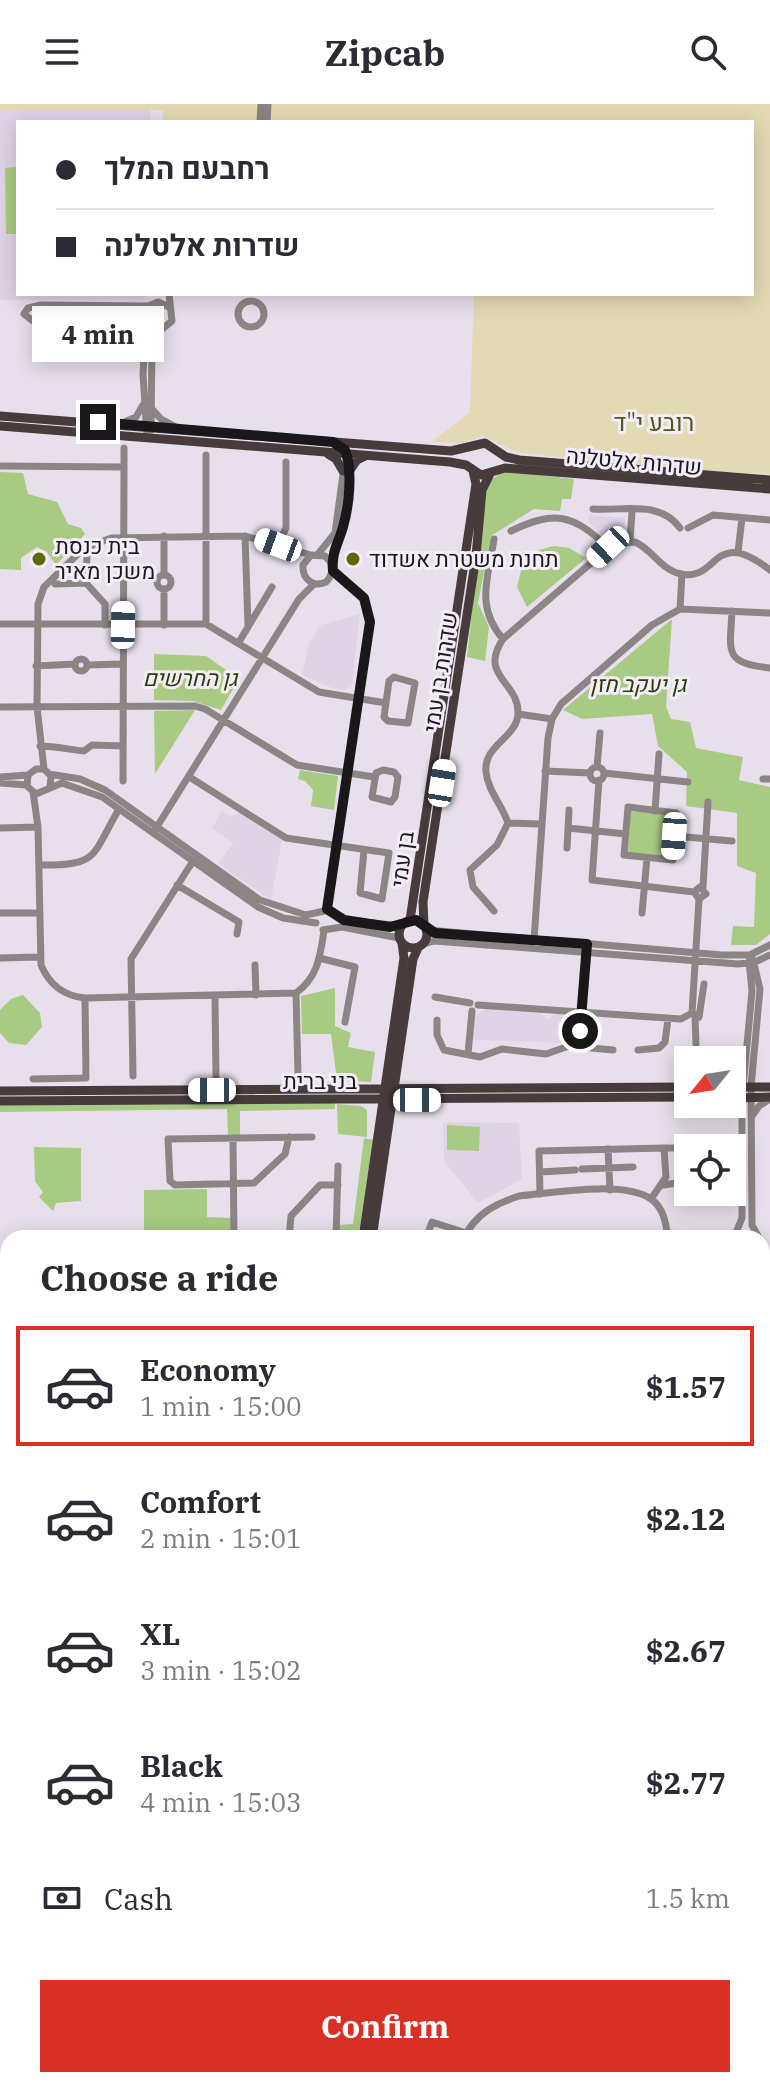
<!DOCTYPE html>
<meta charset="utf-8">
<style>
:root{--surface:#fff;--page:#f7f7f7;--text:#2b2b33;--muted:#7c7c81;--line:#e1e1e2;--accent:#d93025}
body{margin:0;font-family:"IBM Plex Serif",Heebo,serif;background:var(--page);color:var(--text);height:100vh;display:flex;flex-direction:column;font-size:30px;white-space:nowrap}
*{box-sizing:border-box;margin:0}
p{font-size:26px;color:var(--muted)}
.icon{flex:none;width:44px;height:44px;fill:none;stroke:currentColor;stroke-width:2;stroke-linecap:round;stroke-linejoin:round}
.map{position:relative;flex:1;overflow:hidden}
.details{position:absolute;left:0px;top:1126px;width:770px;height:858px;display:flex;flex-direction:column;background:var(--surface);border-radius:24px 24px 0 0;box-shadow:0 4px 20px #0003}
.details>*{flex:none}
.top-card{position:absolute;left:16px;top:16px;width:738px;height:176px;border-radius:0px;box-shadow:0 4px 20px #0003;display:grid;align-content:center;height:176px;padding:0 40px;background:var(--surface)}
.needle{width:52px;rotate:240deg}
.buttons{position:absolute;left:674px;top:942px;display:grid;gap:16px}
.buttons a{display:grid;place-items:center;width:72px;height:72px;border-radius:0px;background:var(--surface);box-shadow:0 4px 20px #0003;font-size:40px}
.end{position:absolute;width:36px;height:36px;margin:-18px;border:10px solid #1a171b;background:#fff;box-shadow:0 0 0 4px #fff}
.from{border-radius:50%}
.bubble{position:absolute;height:56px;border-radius:0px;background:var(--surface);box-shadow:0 4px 20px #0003;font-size:26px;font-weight:800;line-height:56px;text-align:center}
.car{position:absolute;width:24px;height:48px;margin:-24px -12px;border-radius:10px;box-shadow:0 0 6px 2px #0007;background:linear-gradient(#fff 24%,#345 0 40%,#fff 0 76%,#345 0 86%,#fff 0)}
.top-card b{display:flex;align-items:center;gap:28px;height:76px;font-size:30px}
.top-card b+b{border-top:2px solid var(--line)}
.top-card i{width:20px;height:20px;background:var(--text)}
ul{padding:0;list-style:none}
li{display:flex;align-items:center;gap:24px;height:120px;margin:0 16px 12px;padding:0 24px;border:4px solid transparent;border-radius:0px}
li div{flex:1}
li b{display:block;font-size:30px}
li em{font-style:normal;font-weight:800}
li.active{border-color:var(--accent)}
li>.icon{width:72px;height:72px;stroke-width:1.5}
h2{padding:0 40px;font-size:36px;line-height:96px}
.pay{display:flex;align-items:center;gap:20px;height:88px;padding:0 40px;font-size:30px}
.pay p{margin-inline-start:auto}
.action{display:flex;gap:16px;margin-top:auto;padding:16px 40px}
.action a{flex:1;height:92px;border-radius:0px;background:var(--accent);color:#fff;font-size:32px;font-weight:800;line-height:92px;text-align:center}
header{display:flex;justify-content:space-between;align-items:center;height:104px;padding:0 40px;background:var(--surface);font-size:36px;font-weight:800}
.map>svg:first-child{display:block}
.built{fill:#e0d3e6}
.green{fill:#a8ca83}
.sand{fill:#e3d9b4}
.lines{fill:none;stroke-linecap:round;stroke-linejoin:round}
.minor{stroke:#8c8585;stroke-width:7}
.major{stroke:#473b3b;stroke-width:9}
.route{stroke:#1a171b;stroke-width:10}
.poi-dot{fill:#636704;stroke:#f5ecf9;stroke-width:3}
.labels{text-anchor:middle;stroke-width:6;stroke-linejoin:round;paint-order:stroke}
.street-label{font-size:22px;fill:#1a171b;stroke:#f5ecf9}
.poi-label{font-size:22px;fill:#1a171b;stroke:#f5ecf9;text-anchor:start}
.park-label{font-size:22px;font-style:italic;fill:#293f07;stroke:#f5ecf9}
.neighbourhood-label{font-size:24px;fill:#53571d;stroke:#f5ecf9}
</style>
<header><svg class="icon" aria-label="menu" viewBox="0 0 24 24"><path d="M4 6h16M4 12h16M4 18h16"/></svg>Zipcab<svg class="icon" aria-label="search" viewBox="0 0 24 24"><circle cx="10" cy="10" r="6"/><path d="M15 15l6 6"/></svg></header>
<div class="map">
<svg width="770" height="1983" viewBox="0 0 770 1983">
<rect width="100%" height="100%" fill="#e8dfec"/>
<!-- built -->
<path class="built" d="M0,6H150L151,18H18V190H149L144,195L0,196Z
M589,411L625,414L624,433L608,439L588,417Z
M360,510L352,582L345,586L329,583L302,571L309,539L321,521Z
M222,707L231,713L240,708L282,736L271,796L218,760L233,739L212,724Z
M489,903L540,908L547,916L557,908L575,911L574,939L473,936L472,914Z
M443,1018L519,1019L522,1075L478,1099L444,1057Z
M762,1336H770V1462H762Z"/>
<!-- green -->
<path class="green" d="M18,63V130H6L5,64Z
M503,367L574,375L571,395H562L560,407L534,405L491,432L478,499L489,523L485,557L467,553L485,389L487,379Z
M0,368L23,369L28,390L57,398L68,420L81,424L85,430L56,461L47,448L37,443L21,454V466L0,465Z
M554,442L569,444L586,454L527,503L517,483L523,458L539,446Z
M672,515L666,603L671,615L690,618L696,644L743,653L739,676L770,683V830L756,841H731L733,822L754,823L756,769L737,762V709L686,702L687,668L658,642L652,610L582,615L563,606Z
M154,550L206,552L239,575L221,606L193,597L154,596Z
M195,606L155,670L154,607Z
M300,666L338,672L334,706L311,702L313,686L305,677L298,675Z
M631,707L673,711L669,753L628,749Z
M335,884V922L351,929L348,943L375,948L371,978L337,976L331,930H302L301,892Z
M23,891L40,909L42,923L26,941L9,939L0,929V906L11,895Z
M335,998V1005L240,1007V1031L228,1032L227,1005L0,1008V999Z
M337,1000L361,1002L367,1006V1033L338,1030Z
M447,1021L480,1023L479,1047L447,1046Z
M364,1034L373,1036L358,1134H338V1121L353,1120Z
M34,1043L81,1044V1097L56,1099L53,1107L39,1093L43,1088L35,1077Z
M207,1085V1113L231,1114V1134H144V1086Z
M0,1486H8V1691H0Z"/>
<!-- sand -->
<path class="sand" d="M0,0H770V370L651,364L516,348L483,332L463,339L432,338L470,308L474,190H752V18H163V6H0Z
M122,1976H227L226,1983H124Z"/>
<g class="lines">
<!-- minor -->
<path class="minor" d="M260,18L261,0
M267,18L268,0
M238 210a13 13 0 1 1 26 0a13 13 0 1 1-26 0Z
M146,203L158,198L169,203
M143,213C117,199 56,201 33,217L24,210L28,204L41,201L147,202
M146,220L143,270L147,333
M153,306L161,315L178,324
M120,320L136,313L143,301
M151,326L152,240L156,230L172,217L169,190
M0,362L124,363L123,677
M124,363V344
M593,405C624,407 660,396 680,424
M688,424L713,411L770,416
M511,427C555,406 572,410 608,443
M164,432V471
M245,432L248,522
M494,435C488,474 475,503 503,535
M630,437L632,408
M278,441L286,424V358
M738,448L742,414
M318,450L335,429L344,363
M332,460L325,452L311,451L303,461C302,475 313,484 326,478C336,468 330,459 333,447C343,417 358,378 345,346L334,339
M157 478a7 7 0 1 1 14 0a7 7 0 1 1-14 0Z
M86,479L87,449
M55,480L86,479L105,500V521
M680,505L682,470
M732,507C730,548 723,559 770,564
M0,520H206L319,588L386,599
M206,520V351
M164,521V485
M239,538L272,483
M75 561a6 6 0 1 1 12 0a6 6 0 1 1-12 0Z
M87,561L122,560
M36,562L75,560
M394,573L415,579L408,619L388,617L384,613L389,577Z
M0,603L195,602L205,605L297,661L374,673
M518,610L552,615
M40,642C57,642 69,646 84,647L92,641L123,642
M597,663L600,629
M590 670a7 7 0 1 1 14 0a7 7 0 1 1-14 0Z
M44,665L37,603L38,500L44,483L83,445L111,434L245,432L311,451
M383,666L394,668L398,673L395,693L391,698L372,693L376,669Z
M545,667L590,669
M604,669L688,678
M49,670L80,675L105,686L260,796L306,811L329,806L344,816L402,822
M0,673L28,671
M191,674L286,734L389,749L382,795L360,789L364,746
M763,675H770
M599,676L592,776L694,788
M0,679L27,681
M50,683L51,672L44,665H36L28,671L27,682L36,690L62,679L102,693L258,803L283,814L316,819
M33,688L38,723L41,861C49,880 64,892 85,894L296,889C318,873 320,853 324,827
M628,703L676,709L673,756L624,751Z
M655,707L659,650
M508,719C502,701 488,687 486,668C483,641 518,633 518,609C519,578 478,572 503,535L613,440L635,438C653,446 661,466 681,470C719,478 712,421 770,466
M508,719L541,720
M0,724L38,723
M568,724L626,730
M155,726L299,495L314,480
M674,732L732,737
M567,744L569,706
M39,761C99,762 91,753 119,705
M177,781L239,818L237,830
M703,783L708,698
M327,805L370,518L364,494L333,467
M494,807L473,783L470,766L497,741L508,719
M0,809H38
M642,809L647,754
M323,826L342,823L399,834
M427,826L722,851H750L770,841
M424,840L434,837L738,860L755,858L770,851
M529,844L534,836L548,634L552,615L561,600L652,521L680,505L770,509
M0,854L39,853
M319,854L355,863L345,918
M753,856L760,885L751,983L752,1121L758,1132
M255,861L256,891
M296,889L298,971
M215,893L216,973
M435,893L470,899
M478,901L681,915L692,909L699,795L694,788L700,783L706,790L699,795
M692,909L699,913L704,880
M695,913L696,940
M437,916V931L444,946L480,953L502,945L546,950L569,942L613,946
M579,944L586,846
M638,946L659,944L665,938L668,915
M468,950L472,907
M133,972L131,855L193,757
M33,975L86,974L85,894
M732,978L743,967
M752,1012L759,1002L770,995
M289,1033L285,1050L254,1079L175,1081L170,1077L168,1035L312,1033
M233,1034L234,1134
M664,1044H684
M608,1045L610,1086
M582,1065L633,1063
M540,1068L575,1066
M664,1081L688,1077
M540,1090L539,1047L664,1044L666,1073L651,1095
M735,1131L742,1114V994L752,887L749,857
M289,1134L291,1112L320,1081H338
M336,1134L338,1062
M426,1134L432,1118L466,1129
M464,1134C475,1110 495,1100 519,1092C552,1089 623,1076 651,1095C664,1104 666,1120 668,1134
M762,1137V1155
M0,1210L8,1202
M0,1242L7,1272L0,1299
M0,1321L8,1329
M762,1530H770
M762,1600H770
M0,1698L8,1697
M0,1703H8
M762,1725H770
M762,1816L770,1817
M0,1870L8,1869
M762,1904L770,1903
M574,1976H598
M606,1976L609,1983
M691,1976L693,1983
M744,1976V1983
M84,1983L87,1976
M298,1983L301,1976
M354,1983L355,1976
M409,1983L410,1976
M466,1983L467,1976
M526,1983V1976"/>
<!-- major -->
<path class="major" d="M0,312L451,347L485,339L506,353L519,356L770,376
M0,322L450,358L466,361L481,371L505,364L770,385
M328,350L336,355L343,367
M348,369L357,356L365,352
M399 830a14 14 0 1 1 28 0a14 14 0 1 1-28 0Z
M410,816L476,380L473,367
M424,821L423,798L476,452L482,386L490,370
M732,983H770
M0,987L688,983
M732,994L770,993
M0,997L688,993
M363,1134L404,854L402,839
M372,1134L413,855L418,844
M0,1462H8
M0,1475H8
M762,1475H770
M762,1483H770
M0,1973L21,1983
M232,1983L233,1976
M246,1983L247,1976"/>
</g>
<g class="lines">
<!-- route -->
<path class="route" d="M98,318L333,338L345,346C353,366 349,402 343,423C338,440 331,450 333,467L364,494L370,518L327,805L344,816L390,823L416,816L435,829L587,840L580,927"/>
</g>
<!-- markers -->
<g class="poi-dot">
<circle cx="39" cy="455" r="8"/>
<circle cx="353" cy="455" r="8"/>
</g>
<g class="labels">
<!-- street labels -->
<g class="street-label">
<text transform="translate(634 357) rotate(5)" y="8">שדרות אלטלנה</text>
<text transform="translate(440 568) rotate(-81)" y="8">שדרות בן עמי</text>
<text transform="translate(402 755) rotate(-82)" y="8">בן עמי</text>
<text x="320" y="985">בני ברית</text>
</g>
<!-- poi labels -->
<g class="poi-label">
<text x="55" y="450">בית כנסת<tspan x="55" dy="25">משכן מאיר</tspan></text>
<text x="369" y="463">תחנת משטרת אשדוד</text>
</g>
<!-- park labels -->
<g class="park-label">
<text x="190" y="582">גן החרשים</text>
<text x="638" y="588">גן יעקב חזן</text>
</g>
<!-- neighbourhood labels -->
<g class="neighbourhood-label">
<text x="654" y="327">רובע י"ד</text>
</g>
</g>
</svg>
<div class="buttons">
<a><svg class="needle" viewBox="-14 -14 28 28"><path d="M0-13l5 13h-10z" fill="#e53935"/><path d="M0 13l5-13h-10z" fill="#7c7c81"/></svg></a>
<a><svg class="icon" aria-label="locate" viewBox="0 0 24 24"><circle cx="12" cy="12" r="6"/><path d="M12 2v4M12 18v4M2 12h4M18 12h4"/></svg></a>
</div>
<i class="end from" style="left:580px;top:927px"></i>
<i class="end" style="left:98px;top:318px"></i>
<div class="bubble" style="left:32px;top:202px;width:132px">4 min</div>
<i class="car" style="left:278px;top:441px;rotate:290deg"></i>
<i class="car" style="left:608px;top:443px;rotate:227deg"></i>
<i class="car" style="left:123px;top:521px;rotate:1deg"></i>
<i class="car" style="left:442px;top:679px;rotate:9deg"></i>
<i class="car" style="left:674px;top:732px;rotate:184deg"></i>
<i class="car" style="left:212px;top:986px;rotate:270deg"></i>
<i class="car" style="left:417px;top:996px;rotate:90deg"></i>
<div class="top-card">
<b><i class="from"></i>רחבעם המלך</b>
<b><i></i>שדרות אלטלנה</b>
</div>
<section class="details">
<h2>Choose a ride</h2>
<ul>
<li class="active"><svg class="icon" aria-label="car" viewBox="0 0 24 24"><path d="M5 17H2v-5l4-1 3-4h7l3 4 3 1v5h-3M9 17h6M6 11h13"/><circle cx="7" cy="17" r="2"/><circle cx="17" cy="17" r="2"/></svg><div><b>Economy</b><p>1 min · 15:00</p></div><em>$1.57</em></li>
<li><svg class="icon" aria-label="car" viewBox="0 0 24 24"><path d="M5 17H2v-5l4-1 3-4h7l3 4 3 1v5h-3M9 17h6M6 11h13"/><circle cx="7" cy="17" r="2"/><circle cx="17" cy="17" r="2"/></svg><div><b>Comfort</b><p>2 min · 15:01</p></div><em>$2.12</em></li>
<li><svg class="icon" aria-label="car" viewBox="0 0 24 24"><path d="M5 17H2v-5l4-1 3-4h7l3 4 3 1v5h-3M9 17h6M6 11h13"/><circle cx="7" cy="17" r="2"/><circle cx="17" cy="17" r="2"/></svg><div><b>XL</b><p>3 min · 15:02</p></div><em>$2.67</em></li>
<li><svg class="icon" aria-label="car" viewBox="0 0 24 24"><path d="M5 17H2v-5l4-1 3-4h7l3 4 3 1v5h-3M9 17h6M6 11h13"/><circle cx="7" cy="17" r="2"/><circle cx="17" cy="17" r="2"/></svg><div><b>Black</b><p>4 min · 15:03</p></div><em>$2.77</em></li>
</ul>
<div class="pay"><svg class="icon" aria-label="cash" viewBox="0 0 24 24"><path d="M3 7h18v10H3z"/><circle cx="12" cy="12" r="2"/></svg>Cash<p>1.5 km</p></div>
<div class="action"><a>Confirm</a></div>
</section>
</div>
